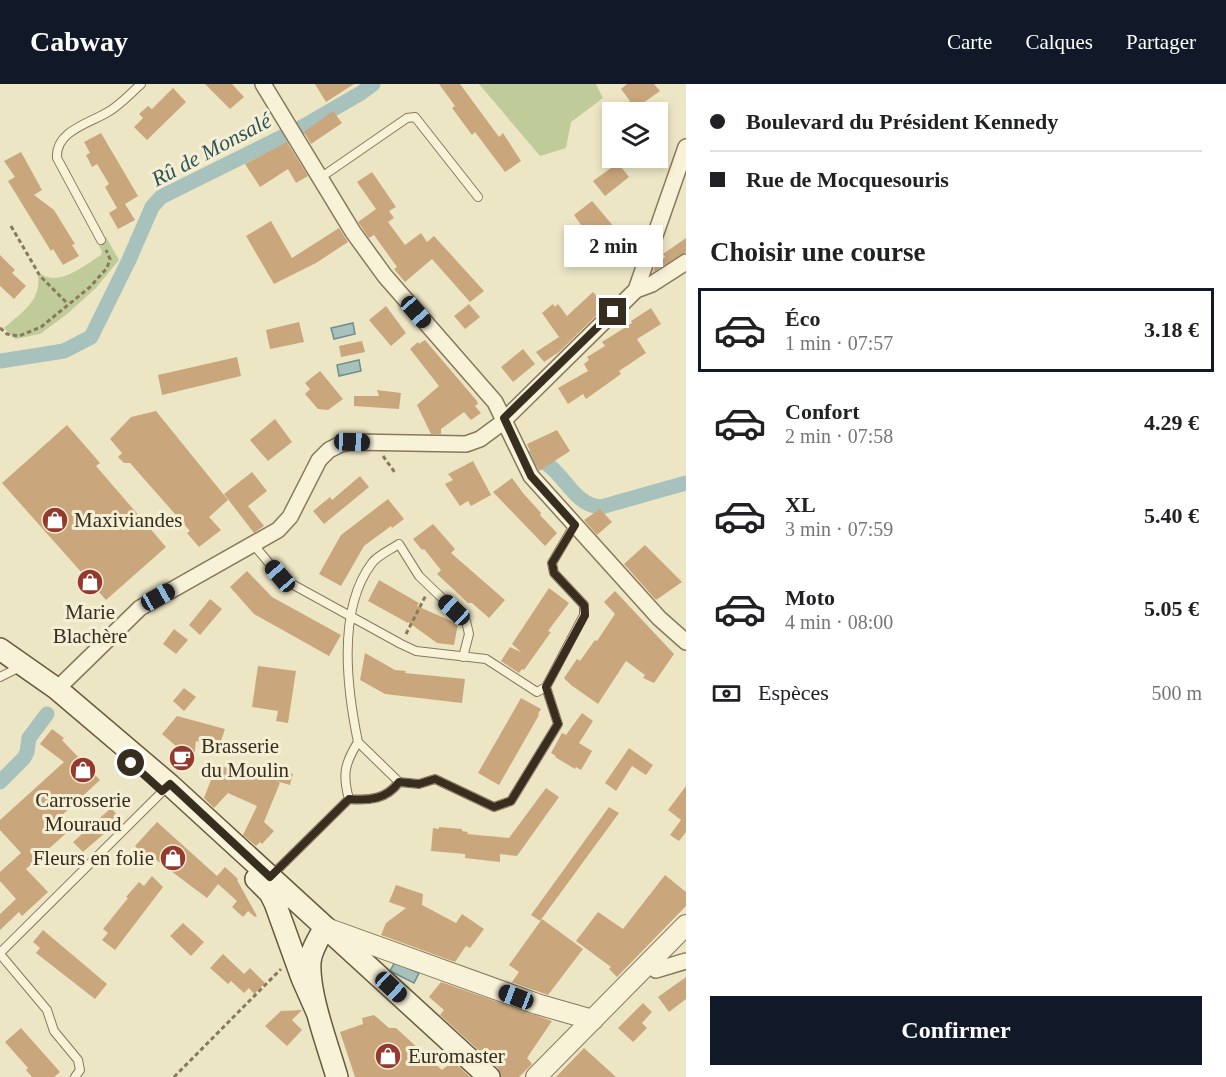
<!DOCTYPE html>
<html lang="fr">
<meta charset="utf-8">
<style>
:root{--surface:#fff;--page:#f6f6f6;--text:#202124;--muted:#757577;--line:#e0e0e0;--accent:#111827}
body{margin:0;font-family:Georgia,serif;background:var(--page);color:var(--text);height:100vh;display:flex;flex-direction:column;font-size:22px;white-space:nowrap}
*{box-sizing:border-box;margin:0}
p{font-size:20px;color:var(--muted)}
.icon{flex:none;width:33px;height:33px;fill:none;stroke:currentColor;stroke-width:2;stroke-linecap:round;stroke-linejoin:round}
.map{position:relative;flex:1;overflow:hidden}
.sheet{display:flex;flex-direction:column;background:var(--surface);width:540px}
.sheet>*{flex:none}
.top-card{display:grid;align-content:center;height:132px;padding:0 24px;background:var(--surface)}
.fabs{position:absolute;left:602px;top:18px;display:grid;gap:12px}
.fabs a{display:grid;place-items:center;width:66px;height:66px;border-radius:0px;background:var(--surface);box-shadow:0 3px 9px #0003;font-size:30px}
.end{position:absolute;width:27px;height:27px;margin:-14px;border:8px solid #382e1f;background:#fff;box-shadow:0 0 0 3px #fff}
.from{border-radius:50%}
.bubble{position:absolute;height:42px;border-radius:0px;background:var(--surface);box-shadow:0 3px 9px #0003;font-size:20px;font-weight:600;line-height:42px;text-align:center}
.car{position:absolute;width:18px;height:36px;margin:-18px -9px;border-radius:8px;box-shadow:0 0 4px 2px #0007;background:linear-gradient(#222 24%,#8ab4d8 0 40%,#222 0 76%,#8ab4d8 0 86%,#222 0)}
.top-card b{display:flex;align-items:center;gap:21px;height:57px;font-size:22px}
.top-card b+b{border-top:2px solid var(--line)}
.top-card i{width:15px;height:15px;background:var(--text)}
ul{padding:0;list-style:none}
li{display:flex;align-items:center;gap:18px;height:84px;margin:0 12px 9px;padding:0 12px;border:3px solid transparent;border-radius:0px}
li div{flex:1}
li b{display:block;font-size:22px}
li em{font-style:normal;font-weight:600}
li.on{border-color:var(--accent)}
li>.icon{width:54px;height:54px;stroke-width:1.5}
h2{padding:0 24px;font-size:27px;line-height:72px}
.pay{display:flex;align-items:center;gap:15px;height:66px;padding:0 24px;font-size:22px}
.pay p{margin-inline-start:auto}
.action{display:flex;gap:12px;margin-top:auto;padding:12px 24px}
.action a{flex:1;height:69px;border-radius:0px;background:var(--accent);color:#fff;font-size:24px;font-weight:600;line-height:69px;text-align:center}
header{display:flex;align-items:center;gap:36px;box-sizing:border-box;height:84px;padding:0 30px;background:var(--accent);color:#fff}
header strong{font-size:28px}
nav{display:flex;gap:33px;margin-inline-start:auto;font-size:21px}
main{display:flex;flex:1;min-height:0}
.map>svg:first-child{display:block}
.green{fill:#bfcb99}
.water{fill:#a7c1bc;stroke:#6e8f8a;stroke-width:1.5}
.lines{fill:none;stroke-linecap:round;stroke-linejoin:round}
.canal{stroke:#a7c1bc;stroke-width:15}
.building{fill:#caa67c}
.service-casing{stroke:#88785c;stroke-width:10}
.minor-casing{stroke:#88785c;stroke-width:18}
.tertiary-casing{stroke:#88785c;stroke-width:22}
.secondary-casing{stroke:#69593f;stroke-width:24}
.path{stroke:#88785c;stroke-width:3;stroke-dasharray:4.5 3;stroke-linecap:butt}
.service{stroke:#f8f2d8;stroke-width:8}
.minor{stroke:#f8f2d8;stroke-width:15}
.tertiary{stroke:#f8f2d8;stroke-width:20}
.secondary{stroke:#f8f2d8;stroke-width:21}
.route{stroke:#382e1f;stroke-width:8}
.labels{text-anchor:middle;stroke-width:6;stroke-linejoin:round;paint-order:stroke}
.poi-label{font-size:21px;fill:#382e1f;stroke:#f5efd5;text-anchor:start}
.water-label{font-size:22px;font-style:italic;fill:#2f5557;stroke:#f5efd5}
</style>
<header>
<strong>Cabway</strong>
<nav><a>Carte</a><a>Calques</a><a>Partager</a></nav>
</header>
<main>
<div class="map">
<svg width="686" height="993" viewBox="0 0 686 993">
<rect width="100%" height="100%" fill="#ede6c5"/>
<!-- green -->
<path class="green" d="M479,0H596L603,14L571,38L566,64L540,72Z
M106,153L119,176L96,204L67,230L40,250L15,255L4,244C21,229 41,217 38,193L41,190C59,203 85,181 101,171L102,167L97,158Z"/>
<!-- water -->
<path class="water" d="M353,239L355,250L334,255L331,244Z
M359,276L361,287L339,292L337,281Z
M395,878L419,889L414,899L390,887Z"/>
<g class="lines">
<!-- canal -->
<path class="canal" d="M0,277L64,267L91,253L129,176L152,123L161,113L304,42L361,9L373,0
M533,373C564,382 570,421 601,423L686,399
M0,698L24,674L27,668L29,654L47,630"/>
</g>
<!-- building -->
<path class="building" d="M205,0H232L244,13L230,25Z
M315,0H354L326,18Z
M439,0H460L499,53L503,49L521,77L505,88L475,48L472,51L452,24L455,22Z
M627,0H654L660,7L643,19L650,28H614L630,17L621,5Z
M173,4L186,18L147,56L134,43L143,34L139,30L148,22L152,25Z
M333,27L342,39L311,60L304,48Z
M101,49L138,112L125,120L135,136L118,145L109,129L117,124L105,103L109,100L97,80L92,83L86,71L90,69L84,58Z
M287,58L308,92L296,99L288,85L260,103L245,80Z
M21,68L42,106L34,111L54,126L75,160L72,161L79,172L63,181L53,165L51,167L8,97L15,93L4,77Z
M618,79L629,93L605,112L593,97Z
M372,88L396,123L389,127L394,134L388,138L405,161L421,149L427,158L434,152L484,207L470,218L432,175L405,198L394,185L397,183L374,151L369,154L358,138L376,125L357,98Z
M592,117L633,165L595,147L589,152L574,131Z
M271,137L292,174L339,144L348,158L316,179L274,200L246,152Z
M686,154V168L653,188L656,180L665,173L663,170Z
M0,171L15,186L12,189L26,202L14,215L0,202Z
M593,208L606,222L559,268L544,278L536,268L559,253L542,229L553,220L555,223L558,220L567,232Z
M469,220L480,233L465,245L454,232Z
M386,222L406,249L391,262L369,236Z
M651,224L661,240L637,255L646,269L619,287L621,290L586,315L583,310L568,320L558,304L588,287L584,280L589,276L587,273L605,262L602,258L632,239L631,237Z
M299,238L304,258L270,265L266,246Z
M425,256L477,317L478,320L475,322L481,329L471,336L464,328L441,345V350H431L417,321L439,302L410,265L418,258L419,260Z
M362,257L365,268L341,273L339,262Z
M523,265L535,280L513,298L501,283Z
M237,273L241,292L162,311L158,291Z
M320,287L343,315L328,326L318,325L305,310L310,305L305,299Z
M377,306L401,309L399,325L354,322V312H379Z
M156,327L228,416L209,433L221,446L199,463L187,449L190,447L130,379H124L118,373L122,369L110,355L131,333Z
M275,335L292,358L268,377L250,356Z
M67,341L100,379L96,382L166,463L106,516L2,399Z
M557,346L570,367L539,387L527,360Z
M473,377L491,411L471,422L468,417L460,422L445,400L453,396L448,390Z
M252,388L267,407L248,422L264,442L254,449L224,410Z
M360,392L369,403L324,440L313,427L330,413L332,416Z
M512,394L523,409L541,429L540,431L557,449L545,462L493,408Z
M388,415L404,435L392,444L391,442L364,462L341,502L319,490L341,451Z
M600,425L612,438L597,451L584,436Z
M433,440L455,465L451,469L505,516L489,534L472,519H468L437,490L441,486L424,465L422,466L413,455Z
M645,461L682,498L656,516L624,480Z
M247,487L272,513L341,551L329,572L254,530L230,503Z
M379,496L419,519L417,522L458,540L454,561L437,559L408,538V539L368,517Z
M549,504L569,519L548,547L551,548L524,586L522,585L519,589L501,577L510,563L521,568L512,560Z
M615,507L674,570L654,599L643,594L645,591L626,577L598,620L571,601L564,594L577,575L580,577L595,556L597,557L615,530L604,518Z
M210,515L222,525L200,551L189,541Z
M174,545L188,556L176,570L163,560Z
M365,569L395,586L406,587L405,589L465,595L462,619L385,610L360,596Z
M258,582L296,587L288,639L276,637L278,627L252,623Z
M184,604L196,613L184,627L173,617Z
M521,614L541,625L538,630L539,631L499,701L478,689Z
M582,629L593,637L579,659L592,667L581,686L576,683L575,685L555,673L556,672L551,669L562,649L566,651Z
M177,632L225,645L219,663L196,657L193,681L174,665L176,662L162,650Z
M52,645L64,654L62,656L100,696L60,733L71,745L26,785L48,808L22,832L19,828L0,846V830L16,815L0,797V788L21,769L0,746V736L64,678L40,660Z
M629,664L653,681L646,691L632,682L616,707L605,699Z
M217,680L248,692L254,680L293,690L290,701L276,697L280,699L264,738L274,747L262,760L260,758L256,762L243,751L257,722L228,709L214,724L204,714Z
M686,702V748L679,757L670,751L681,736L668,726Z
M546,704L559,713L517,772L500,770V778L465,774V770L431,767L433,744L439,745V743L462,745V747L468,748L467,750L509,754Z
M609,723L619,729L540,837L531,831Z
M111,724L121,735L83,768L73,758Z
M157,738L217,792L225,783L238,795L237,796L257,832L255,833L248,827L243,833L232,823L237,817L218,800L207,814L147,769L145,772L135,762Z
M665,791L686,808V822L617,893L609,885L611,883L576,857L598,828L623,845Z
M152,792L163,803L115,866L102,856L108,849L103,845L128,814L126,813L139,798L144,802Z
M396,801L423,810L422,821L456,839L462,830L484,845L470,864L466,862L455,878L381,851L386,839L406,824L389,818Z
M542,835L583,865L548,911L512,898L519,888L509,881Z
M183,839L204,858L191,872L170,852Z
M43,846L107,900L95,915L36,869L40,864L33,858Z
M223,870L244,890L250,884L265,899L254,910L249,904L244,909L231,897L228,900L210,884Z
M686,893V915L669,928L658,913Z
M441,898L552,937L527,974L532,980L519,993H501L498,984L440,931L444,926L429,913Z
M643,919L652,928L642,939L647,944L633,958L618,944Z
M302,926L292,936L302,946L287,962L265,942L281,927Z
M374,931L389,944H396L442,986L453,977L470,993H355L340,948L363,940L362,934Z
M21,944L60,988L54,993H32L26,986L28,984L5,958Z
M584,964L616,993H556Z"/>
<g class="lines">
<defs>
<path id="service" d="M320,94L407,34L415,33L478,113
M101,156L57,74C55,47 90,39 108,28C120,21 130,10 141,0
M253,460L280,492L290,499L401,560L416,567L486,575L537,608L546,603
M0,593L20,583
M358,658C347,605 337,525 372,479C378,471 390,466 399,460L419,492L466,537L469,550L463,573
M349,715C342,690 345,679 358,658L399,698L419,700L435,695L494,723L511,717L558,640L546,603L584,531V521L554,489L552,479L575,440
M349,715C369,717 387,715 399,698
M271,792L349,715
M0,869L169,701
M0,870L47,926L54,947L78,976L80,986L75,993"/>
<path id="minor" d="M263,0L353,148L385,192L495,318L531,392L659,534L686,558
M636,206L652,200L686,178
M57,605L140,524L278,446L290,433L319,376L329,366L341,360L352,358L466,360L480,355L499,341L636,206L686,63
M648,880L656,886L686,877"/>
<path id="tertiary" d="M326,844L537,920L593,936
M536,993L686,841"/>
<path id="secondary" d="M0,565L57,605L170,701L489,993
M256,795L270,809L275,819L302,894L317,928
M325,843C319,854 311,866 310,878C308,910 328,962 337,993"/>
</defs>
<!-- service casing -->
<use href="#service" class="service-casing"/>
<!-- minor casing -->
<use href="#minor" class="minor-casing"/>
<!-- tertiary casing -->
<use href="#tertiary" class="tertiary-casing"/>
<!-- secondary casing -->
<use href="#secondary" class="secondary-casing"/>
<!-- path -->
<path class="path" d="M11,142L40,192L68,220
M0,244L7,250L19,252L41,243L90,203L107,184L110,175L106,166
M383,372L396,390
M406,550L426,511
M174,993L281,885"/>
<!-- service -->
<use href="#service" class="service"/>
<!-- minor -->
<use href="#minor" class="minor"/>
<!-- tertiary -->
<use href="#tertiary" class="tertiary"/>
<!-- secondary -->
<use href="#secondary" class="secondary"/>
</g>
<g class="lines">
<!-- route -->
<path class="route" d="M131,679L162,707L170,700L270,793L349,715C369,717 387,715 399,698L419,700L435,695L494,723L511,717L558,640L546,603L585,531L584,521L554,489L552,479L575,441L531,392L504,334L613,228"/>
</g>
<!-- icons -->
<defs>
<symbol id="shop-disc" viewBox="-11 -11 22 22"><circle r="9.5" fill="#95392e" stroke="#f5efd5"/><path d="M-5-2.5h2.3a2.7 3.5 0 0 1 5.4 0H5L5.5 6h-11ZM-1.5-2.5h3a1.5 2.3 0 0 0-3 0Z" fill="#fff"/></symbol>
<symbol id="cafe-disc" viewBox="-11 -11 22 22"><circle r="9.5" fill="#95392e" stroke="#f5efd5"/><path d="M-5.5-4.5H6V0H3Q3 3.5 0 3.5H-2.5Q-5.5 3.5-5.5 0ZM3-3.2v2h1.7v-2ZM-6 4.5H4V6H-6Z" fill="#fff"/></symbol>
</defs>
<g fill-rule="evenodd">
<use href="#shop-disc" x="40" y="421" width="30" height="30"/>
<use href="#shop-disc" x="75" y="483" width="30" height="30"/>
<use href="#cafe-disc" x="167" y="659" width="30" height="30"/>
<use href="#shop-disc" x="68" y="671" width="30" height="30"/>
<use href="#shop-disc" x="158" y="759" width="30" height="30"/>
<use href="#shop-disc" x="373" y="957" width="30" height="30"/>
</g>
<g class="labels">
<!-- poi labels -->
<g class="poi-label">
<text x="74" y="443">Maxiviandes</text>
<text x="90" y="535" text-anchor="middle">Marie<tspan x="90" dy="24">Blachère</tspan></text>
<text x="201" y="669">Brasserie<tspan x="201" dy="24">du Moulin</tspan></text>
<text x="83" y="723" text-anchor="middle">Carrosserie<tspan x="83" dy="24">Mouraud</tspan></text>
<text x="154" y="781" text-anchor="end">Fleurs en folie</text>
<text x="408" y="979">Euromaster</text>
</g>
<!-- water labels -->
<g class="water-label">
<text transform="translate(211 65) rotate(-28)" y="8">Rû de Monsalé</text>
</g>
</g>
</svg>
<div class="fabs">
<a><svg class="icon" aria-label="layers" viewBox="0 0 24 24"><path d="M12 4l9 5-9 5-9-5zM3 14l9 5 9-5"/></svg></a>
</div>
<i class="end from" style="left:131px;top:679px"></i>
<i class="end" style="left:613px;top:228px"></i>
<div class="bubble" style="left:564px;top:141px;width:99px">2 min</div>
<i class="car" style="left:416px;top:228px;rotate:139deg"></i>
<i class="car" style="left:352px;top:358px;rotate:92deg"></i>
<i class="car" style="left:280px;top:492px;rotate:319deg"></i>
<i class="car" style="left:158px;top:513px;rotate:61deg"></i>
<i class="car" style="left:454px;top:526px;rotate:313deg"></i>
<i class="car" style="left:391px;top:903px;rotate:133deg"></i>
<i class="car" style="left:516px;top:913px;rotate:291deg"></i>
</div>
<section class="sheet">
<div class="top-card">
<b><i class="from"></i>Boulevard du Président Kennedy</b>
<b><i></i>Rue de Mocquesouris</b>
</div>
<h2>Choisir une course</h2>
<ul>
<li class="on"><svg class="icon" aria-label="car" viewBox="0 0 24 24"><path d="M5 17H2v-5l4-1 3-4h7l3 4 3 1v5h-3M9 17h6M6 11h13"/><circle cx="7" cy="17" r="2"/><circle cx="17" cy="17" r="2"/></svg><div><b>Éco</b><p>1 min · 07:57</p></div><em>3.18 €</em></li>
<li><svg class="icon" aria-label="car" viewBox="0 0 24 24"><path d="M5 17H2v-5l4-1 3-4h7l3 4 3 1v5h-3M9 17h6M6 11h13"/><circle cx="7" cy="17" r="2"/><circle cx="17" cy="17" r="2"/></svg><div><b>Confort</b><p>2 min · 07:58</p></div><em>4.29 €</em></li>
<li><svg class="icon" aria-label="car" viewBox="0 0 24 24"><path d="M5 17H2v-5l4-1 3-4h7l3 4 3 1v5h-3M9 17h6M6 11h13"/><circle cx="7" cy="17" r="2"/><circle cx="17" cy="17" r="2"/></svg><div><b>XL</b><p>3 min · 07:59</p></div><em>5.40 €</em></li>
<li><svg class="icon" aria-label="car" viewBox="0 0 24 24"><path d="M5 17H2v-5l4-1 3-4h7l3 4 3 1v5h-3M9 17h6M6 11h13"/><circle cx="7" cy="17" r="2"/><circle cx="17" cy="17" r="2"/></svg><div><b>Moto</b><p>4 min · 08:00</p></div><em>5.05 €</em></li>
</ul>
<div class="pay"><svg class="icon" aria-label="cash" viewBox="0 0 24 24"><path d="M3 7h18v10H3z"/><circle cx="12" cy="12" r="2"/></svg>Espèces<p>500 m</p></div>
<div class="action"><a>Confirmer</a></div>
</section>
</main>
